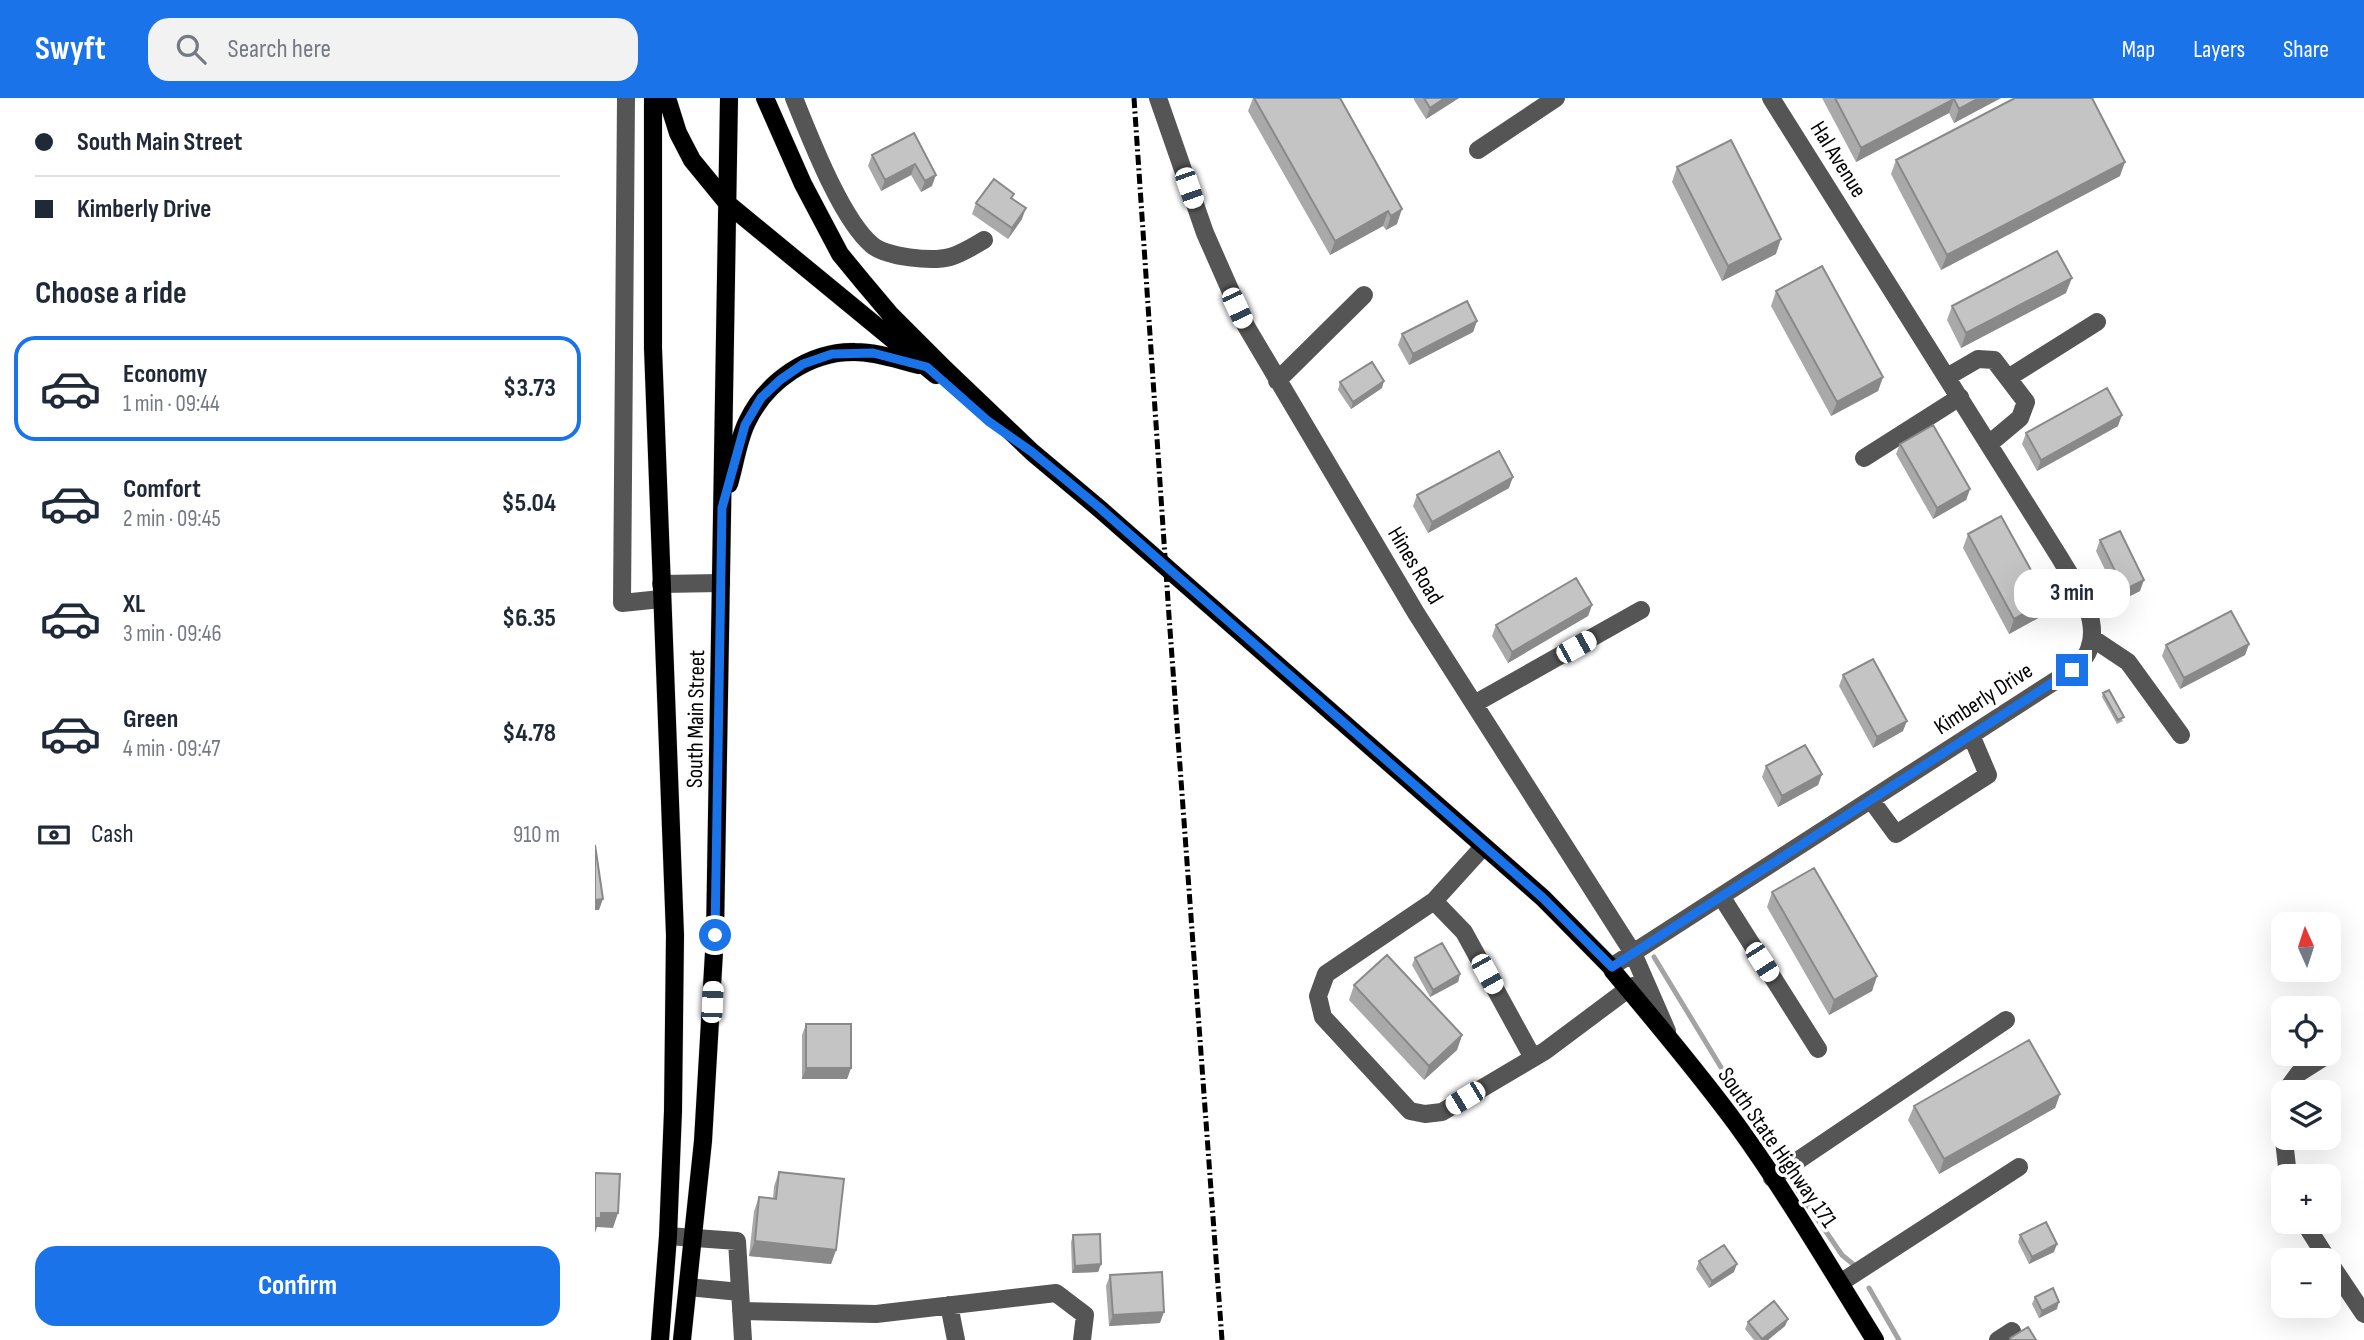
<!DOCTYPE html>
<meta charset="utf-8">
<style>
:root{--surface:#fff;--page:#f2f2f3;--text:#1f2937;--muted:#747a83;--line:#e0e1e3;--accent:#1a73e8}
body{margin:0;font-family:"Sofia Sans Condensed",sans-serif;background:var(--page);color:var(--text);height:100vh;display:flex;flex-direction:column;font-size:26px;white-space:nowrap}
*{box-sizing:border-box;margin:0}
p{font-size:23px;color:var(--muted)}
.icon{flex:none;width:38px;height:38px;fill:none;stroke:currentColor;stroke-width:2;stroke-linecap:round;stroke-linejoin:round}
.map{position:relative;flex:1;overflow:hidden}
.panel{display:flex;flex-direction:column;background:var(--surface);width:595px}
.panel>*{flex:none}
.top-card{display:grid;align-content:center;height:154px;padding:0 35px;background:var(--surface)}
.needle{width:46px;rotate:357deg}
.tools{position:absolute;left:1676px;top:814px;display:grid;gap:14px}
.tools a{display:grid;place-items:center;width:70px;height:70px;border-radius:14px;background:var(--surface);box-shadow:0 7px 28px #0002;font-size:35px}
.end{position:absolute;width:32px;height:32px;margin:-16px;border:9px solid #1a73e8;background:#fff;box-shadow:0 0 0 4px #fff}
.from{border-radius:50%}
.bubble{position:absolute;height:49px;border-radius:21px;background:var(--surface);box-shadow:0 7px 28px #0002;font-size:23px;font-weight:700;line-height:49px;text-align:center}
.car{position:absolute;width:21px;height:42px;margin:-21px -10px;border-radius:9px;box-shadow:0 0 5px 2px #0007;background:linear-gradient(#fff 24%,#345 0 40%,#fff 0 76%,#345 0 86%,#fff 0)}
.top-card b{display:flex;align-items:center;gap:24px;height:66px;font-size:26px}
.top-card b+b{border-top:2px solid var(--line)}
.top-card i{width:18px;height:18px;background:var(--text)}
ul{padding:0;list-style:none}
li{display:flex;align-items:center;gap:21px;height:105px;margin:0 14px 10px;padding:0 21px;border:4px solid transparent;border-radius:21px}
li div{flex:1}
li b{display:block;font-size:26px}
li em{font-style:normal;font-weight:700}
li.active{border-color:var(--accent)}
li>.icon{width:63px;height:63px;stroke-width:1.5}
h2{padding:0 35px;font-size:32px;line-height:84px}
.pay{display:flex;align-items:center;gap:18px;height:77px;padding:0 35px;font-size:26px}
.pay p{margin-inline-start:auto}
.cta{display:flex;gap:14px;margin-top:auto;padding:14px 35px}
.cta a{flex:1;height:80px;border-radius:21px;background:var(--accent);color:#fff;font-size:28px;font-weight:700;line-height:80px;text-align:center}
header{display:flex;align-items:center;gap:42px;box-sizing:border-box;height:98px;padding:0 35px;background:var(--accent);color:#fff}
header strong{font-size:33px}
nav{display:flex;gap:38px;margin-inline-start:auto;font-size:24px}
.search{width:490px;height:63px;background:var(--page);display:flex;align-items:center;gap:18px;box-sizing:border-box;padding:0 24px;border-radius:21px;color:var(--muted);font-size:26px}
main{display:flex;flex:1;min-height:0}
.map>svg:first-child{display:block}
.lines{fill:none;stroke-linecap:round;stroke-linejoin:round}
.stream{stroke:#a3a3a3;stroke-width:5}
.major-casing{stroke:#dbdbdb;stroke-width:19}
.minor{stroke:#555;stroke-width:18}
.major{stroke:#000;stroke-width:18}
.rail{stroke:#000;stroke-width:5;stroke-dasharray:10 3.5 2 3.5;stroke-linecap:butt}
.wall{fill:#a9a9a9}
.shaded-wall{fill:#898989}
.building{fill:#c4c4c4;stroke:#898989;stroke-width:2}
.route{stroke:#1a73e8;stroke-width:9}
.labels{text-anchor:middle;stroke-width:7;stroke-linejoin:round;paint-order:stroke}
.street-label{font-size:23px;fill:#000;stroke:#fff}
</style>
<header>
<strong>Swyft</strong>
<div class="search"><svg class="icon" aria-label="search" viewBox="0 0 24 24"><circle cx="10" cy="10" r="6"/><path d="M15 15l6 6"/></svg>Search here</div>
<nav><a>Map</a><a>Layers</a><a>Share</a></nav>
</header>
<main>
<section class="panel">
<div class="top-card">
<b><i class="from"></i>South Main Street</b>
<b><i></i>Kimberly Drive</b>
</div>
<h2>Choose a ride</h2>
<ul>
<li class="active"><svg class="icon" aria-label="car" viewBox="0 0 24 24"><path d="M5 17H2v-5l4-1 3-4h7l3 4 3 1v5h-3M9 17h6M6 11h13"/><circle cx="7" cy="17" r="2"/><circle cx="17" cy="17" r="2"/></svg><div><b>Economy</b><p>1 min · 09:44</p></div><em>$3.73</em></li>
<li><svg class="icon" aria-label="car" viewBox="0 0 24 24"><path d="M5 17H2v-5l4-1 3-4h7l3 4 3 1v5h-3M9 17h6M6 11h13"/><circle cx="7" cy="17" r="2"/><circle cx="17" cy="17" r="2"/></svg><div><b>Comfort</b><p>2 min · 09:45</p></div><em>$5.04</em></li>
<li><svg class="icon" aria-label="car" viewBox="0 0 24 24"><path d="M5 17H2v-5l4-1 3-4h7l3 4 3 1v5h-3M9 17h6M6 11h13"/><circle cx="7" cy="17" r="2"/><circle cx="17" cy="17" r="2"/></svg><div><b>XL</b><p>3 min · 09:46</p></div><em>$6.35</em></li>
<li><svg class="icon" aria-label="car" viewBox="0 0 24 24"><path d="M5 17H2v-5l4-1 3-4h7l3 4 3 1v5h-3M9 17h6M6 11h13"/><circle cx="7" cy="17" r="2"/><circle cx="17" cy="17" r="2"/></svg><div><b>Green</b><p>4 min · 09:47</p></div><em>$4.78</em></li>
</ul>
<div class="pay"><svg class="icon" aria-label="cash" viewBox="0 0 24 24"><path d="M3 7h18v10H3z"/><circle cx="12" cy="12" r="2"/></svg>Cash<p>910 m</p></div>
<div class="cta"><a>Confirm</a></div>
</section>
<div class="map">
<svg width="1769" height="1242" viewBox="0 0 1769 1242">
<rect width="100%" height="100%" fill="#fff"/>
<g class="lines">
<!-- stream -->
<path class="stream" d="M1059,859L1175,1050
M1197,1084L1247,1157L1258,1166
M1274,1190L1304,1242"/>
<defs>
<path id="major" d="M58,0V250L80,837L78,1013L73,1138L65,1242
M72,0L83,35L97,62L133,106L341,277
M170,0L208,86L245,156L268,184L295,216L350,271L437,354L506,412L948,800L1016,869L1018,873C1061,924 1103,974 1142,1027C1192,1096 1235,1170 1280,1242
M134,386C140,366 143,342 152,324C171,283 215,253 260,254C282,254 303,262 324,267
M87,1242L108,1043L120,837L134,0"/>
</defs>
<!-- major casing -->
<use href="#major" class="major-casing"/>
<!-- minor -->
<path class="minor" d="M31,0L27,505L66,501
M199,0C215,39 246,121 277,147C291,159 337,164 355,159C366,156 379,148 389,142
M563,0L610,135L651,228L821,515L1038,855L1072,933
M883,52L961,0
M1352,279L1383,261L1399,262L1431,304L1425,320L1394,346
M1413,280L1502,224
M682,283L769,197
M1269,360L1365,299
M66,486L126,485
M1497,540L1533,564L1586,637
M879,606L1046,512
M1276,702L1301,736L1393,677L1376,637
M888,749L839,803L869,834L938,960
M1126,798L1223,951
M839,803L731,876L723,898L728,919L815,1013L830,1016L847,1014L950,953L1033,891L1047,884
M1016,869L1477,572C1483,566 1492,559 1494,551C1506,520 1480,486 1465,460L1176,0
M1690,994L1704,975L1734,956
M1689,997L1687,1024L1693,1078
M1177,1080L1411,922
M1709,1124L1733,1162
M73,1138L142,1143L148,1242
M1734,1164L1769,1216
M1245,1185L1424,1069
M93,1189L145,1194
M354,1207L361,1242
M146,1213L281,1216L461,1195L490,1217L487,1242
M1403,1242L1417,1233"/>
<!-- major -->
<use href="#major" class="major"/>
<!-- rail -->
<path class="rail" d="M539,0L574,518L627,1242"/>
</g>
<!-- wall -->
<path class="wall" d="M658,0H745L802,126L791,132L788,128L735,157L653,13Z
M819,0H864L831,21L819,2Z
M1227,0H1406L1359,25L1354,15L1261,64Z
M319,35L337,88L326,94L316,77L286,93L273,68L277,57Z
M1301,62L1525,78L1346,172L1296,76Z
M1082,69L1181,156L1127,183L1077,84Z
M417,101L427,121L413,141L377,116L381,105Z
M1181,193L1288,279L1283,293L1236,318L1176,208Z
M1471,195L1366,250L1352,222L1357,208Z
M882,223L878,234L814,267L803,247L807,236Z
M745,284L787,290L756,311L743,292Z
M1523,328L1442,373L1427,346L1431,335Z
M1305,346L1375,391L1371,402L1338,421L1301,356Z
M914,390L833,435L818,408L822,397Z
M1373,436L1453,503L1447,518L1414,536L1368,450Z
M1505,442L1545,493L1525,503L1501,453Z
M997,507L993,518L913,565L897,538L901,527Z
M1654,546L1650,557L1585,591L1567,558L1571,547Z
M1248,577L1308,633L1278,650L1244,588Z
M1508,595L1528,623L1522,626L1507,599Z
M1171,668L1227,676L1223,687L1183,709L1167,679Z
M1177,794L1282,878L1277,893L1234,917L1172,809Z
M820,860L865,876L863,884L835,899L817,867Z
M759,887L867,937L862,952L829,982L754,902Z
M211,926L256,970L252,981H207V937Z
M1465,996L1460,1010L1344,1076L1313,1022L1319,1008Z
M184,1074L241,1152L236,1166L154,1158L159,1113L164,1099L178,1100L179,1088Z
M478,1137L506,1166L503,1174L477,1175L476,1144Z
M1425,1137L1459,1154L1434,1166L1423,1144Z
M1104,1163L1139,1174L1114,1190L1101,1171Z
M515,1177L565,1225L514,1228L511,1188Z
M1440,1199L1462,1211L1444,1220L1437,1206Z
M1193,1221L1190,1228L1173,1242H1159L1150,1231L1153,1224Z"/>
<!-- shaded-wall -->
<path class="shaded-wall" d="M850,0H864L831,21L835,10Z
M1384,0H1406L1359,25L1364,11Z
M1359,1L1354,15L1261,64L1266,50Z
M1530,64L1525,78L1346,172L1352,157Z
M320,66L316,77L286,93L290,82Z
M341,77L337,88L326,94L330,83Z
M431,110L427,121L413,141L417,130Z
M807,111L802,126L791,132L796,118Z
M793,113L788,128L735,157L740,143Z
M1186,141L1181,156L1127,183L1133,168Z
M1477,180L1471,195L1366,250L1371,235Z
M882,223L878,234L814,267L818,256Z
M1288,279L1283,293L1236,318L1242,304Z
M789,283L787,290L756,311L758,304Z
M1527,317L1523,328L1442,373L1446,362Z
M918,379L914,390L833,435L837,424Z
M1375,391L1371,402L1338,421L1342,410Z
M1549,482L1545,493L1525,503L1529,492Z
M1453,503L1447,518L1414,536L1419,521Z
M997,507L993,518L913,565L917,554Z
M1654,546L1650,557L1585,591L1589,580Z
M1312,623L1308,633L1278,650L1282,639Z
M1227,676L1223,687L1183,709L1187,698Z
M8,801L4,812H0V802Z
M865,876L863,884L835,899L838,892Z
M1282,878L1277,893L1234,917L1239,902Z
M867,937L862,952L829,982L834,968Z
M211,970H256L252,981H207Z
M1465,996L1460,1010L1344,1076L1349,1061Z
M6,1115H23L18,1130L2,1129L0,1135V1120Z
M160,1143L241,1152L236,1166L154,1158Z
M1462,1146L1459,1154L1434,1166L1437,1159Z
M506,1166L503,1174L477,1175L480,1168Z
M1142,1166L1139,1174L1114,1190L1117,1183Z
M1464,1204L1462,1211L1444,1220L1447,1213Z
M569,1214L565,1225L514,1228L518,1217Z
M1193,1221L1190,1228L1173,1242H1167Z"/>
<!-- building -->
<path class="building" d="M659,0H745L807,111L796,118L793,113L740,143Z
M829,0H850L835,10Z
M1240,0H1384L1364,11L1359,1L1266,50Z
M1420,0H1497L1530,64L1352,157L1301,62Z
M319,35L341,77L330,83L320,66L290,82L277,57Z
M1136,42L1186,141L1133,168L1082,69Z
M399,81L419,96L416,100L431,110L417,130L381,105Z
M1462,153L1477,180L1371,235L1357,208Z
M1227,168L1288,279L1242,304L1181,193Z
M872,203L882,223L818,256L807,236Z
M777,264L789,283L758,304L745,284Z
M1512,290L1527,317L1446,362L1431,335Z
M1338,327L1375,391L1342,410L1305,346Z
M904,353L918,379L837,424L822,397Z
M1406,418L1453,503L1419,521L1373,436Z
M1525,433L1549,482L1529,492L1505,442Z
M981,480L997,507L917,554L901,527Z
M1636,513L1654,546L1589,580L1571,547Z
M1278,561L1312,623L1282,639L1248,577Z
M1514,592L1529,619L1523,622L1508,595Z
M1210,647L1227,676L1187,698L1171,668Z
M0,747L8,801L0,802Z
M1219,770L1282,878L1239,902L1177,794Z
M847,845L865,876L838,892L820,860Z
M792,857L867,937L834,968L759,887Z
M211,926H256V970H211Z
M1434,942L1465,996L1349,1061L1319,1008Z
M184,1074L249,1081L241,1152L160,1143L164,1099L181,1101Z
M0,1075L25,1076L23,1115H6V1120H0Z
M1451,1124L1462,1146L1437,1159L1425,1137Z
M505,1136L506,1166L480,1168L478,1137Z
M1129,1147L1142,1166L1117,1183L1104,1163Z
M567,1174L569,1214L518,1217L515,1177Z
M1458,1190L1464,1204L1447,1213L1440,1199Z
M1179,1203L1193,1221L1167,1241L1153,1224Z
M1433,1229L1441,1242H1416L1415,1240Z"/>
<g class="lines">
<!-- route -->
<path class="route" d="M120,837L127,410L150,327L166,300L185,282L208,266L237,256L278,255L332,269L393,323L437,354L506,411L948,800L1017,869L1477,572"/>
</g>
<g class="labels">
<!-- street labels -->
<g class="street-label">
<text transform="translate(1244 61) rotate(58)" y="8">Hal Avenue</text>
<text transform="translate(821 467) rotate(59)" y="8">Hines Road</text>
<text transform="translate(1388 600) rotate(-33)" y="8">Kimberly Drive</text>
<text transform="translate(100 621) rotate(-89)" y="8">South Main Street</text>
<text transform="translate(1183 1049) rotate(55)" y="8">South State Highway 171</text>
</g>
</g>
</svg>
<div class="tools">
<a><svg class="needle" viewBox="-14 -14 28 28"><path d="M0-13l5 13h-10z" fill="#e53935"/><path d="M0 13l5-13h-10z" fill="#747a83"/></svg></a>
<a><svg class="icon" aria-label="locate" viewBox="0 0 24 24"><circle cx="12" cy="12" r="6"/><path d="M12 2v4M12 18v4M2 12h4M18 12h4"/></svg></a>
<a><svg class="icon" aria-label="layers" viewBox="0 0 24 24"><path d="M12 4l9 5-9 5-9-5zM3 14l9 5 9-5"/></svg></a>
<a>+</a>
<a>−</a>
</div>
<i class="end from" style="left:120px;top:837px"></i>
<i class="end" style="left:1477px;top:572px"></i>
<div class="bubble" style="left:1419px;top:471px;width:116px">3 min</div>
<i class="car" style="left:594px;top:90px;rotate:161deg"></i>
<i class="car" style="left:642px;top:210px;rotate:155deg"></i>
<i class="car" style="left:981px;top:549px;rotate:61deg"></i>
<i class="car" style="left:1167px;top:864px;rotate:147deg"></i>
<i class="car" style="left:892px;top:876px;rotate:151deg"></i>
<i class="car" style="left:117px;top:904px;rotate:3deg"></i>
<i class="car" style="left:870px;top:1000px;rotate:239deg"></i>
</div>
</main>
